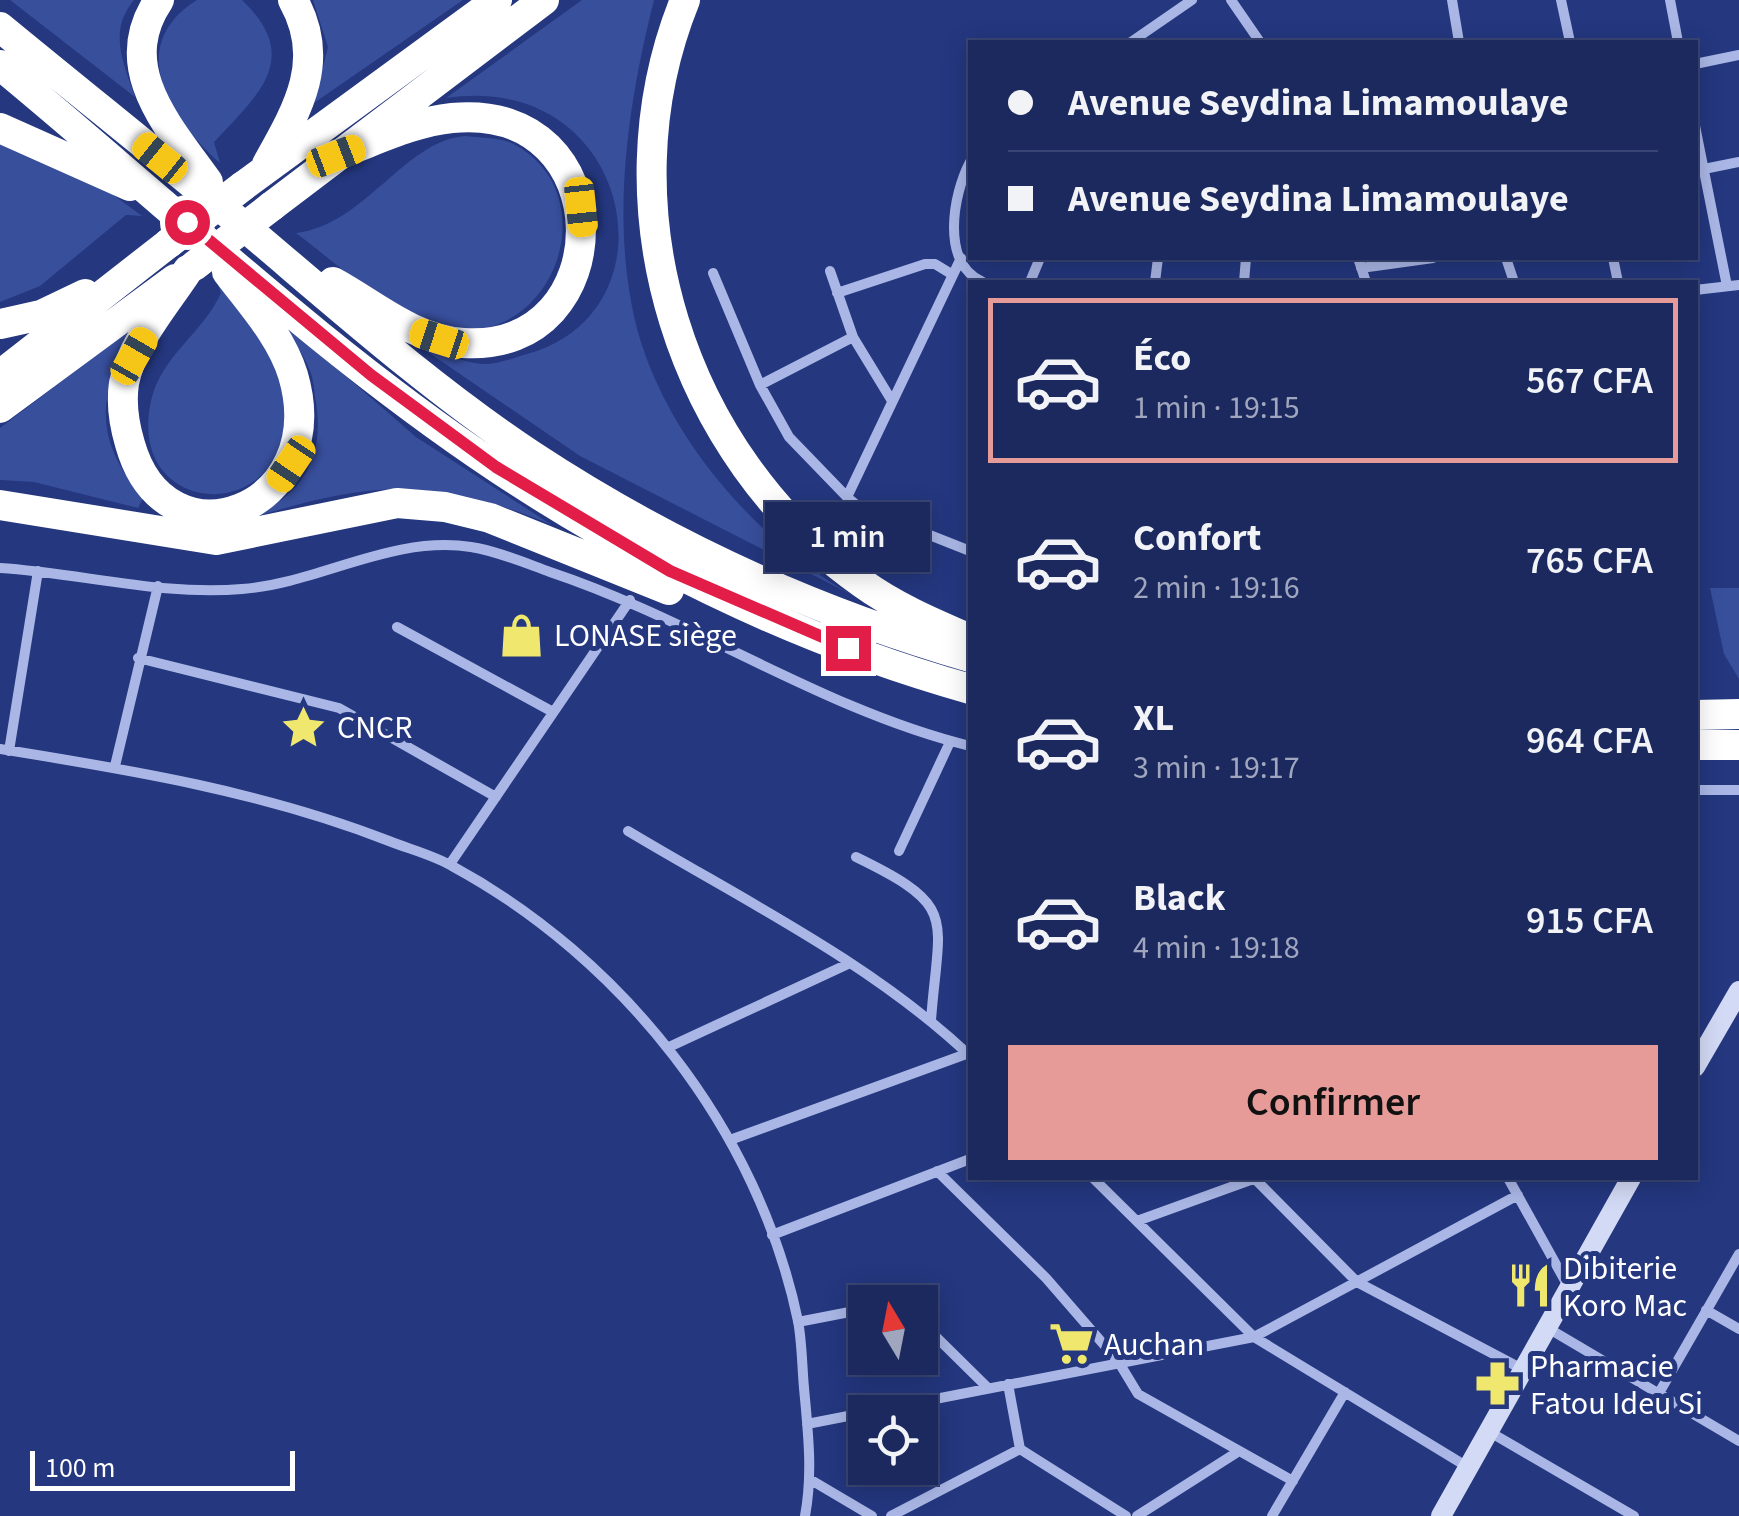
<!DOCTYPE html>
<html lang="fr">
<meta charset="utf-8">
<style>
:root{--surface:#1b295f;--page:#243165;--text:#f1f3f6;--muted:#a0a6bd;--line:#394574;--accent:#e69b98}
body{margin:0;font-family:"Source Sans 3",sans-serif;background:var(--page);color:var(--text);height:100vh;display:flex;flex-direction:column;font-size:38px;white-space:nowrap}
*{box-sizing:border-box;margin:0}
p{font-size:32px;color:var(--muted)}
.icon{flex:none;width:55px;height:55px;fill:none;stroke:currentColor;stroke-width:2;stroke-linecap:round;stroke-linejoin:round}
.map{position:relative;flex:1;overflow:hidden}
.side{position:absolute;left:968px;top:280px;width:730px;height:900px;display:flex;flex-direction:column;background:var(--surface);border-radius:0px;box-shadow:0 5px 25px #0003,0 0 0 2px var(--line)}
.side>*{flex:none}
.top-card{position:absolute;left:968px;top:40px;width:730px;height:220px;border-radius:0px;box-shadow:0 5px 25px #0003,0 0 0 2px var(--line);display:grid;align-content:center;height:220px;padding:0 40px;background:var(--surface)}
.needle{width:65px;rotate:350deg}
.fabs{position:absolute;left:848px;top:1285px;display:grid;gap:20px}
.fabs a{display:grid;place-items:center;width:90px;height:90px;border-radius:0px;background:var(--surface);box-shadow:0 5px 25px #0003,0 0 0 2px var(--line);font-size:50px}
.scale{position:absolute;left:30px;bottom:25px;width:265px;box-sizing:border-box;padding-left:10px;border:5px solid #fff;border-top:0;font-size:28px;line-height:35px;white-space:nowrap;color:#fff;-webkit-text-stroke:8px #24377f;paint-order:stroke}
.end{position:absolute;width:45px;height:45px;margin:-22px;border:12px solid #e11d48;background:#fff;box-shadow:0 0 0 5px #fff}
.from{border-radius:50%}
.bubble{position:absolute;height:70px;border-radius:0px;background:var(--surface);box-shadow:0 5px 25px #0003,0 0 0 2px var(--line);font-size:32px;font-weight:600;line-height:70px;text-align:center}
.car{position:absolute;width:30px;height:60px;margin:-30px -15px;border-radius:12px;box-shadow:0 0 8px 2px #0007;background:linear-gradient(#f5c518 24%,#345 0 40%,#f5c518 0 76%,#345 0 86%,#f5c518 0)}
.top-card b{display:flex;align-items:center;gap:35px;height:95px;font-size:38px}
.top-card b+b{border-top:2px solid var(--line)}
.top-card i{width:25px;height:25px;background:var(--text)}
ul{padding:18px 0 0;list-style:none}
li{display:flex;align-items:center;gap:30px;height:165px;margin:0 20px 15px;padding:0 20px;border:5px solid transparent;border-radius:0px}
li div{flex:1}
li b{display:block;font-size:38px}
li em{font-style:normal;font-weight:600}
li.current{border-color:var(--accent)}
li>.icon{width:90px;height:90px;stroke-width:1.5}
.cta{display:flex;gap:20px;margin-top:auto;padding:20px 40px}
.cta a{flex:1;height:115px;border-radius:0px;background:var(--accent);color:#111;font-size:40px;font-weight:600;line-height:115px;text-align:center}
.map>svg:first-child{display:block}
.green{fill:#384f9c}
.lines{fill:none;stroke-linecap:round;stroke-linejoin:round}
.street{stroke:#aab7e6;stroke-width:10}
.secondary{stroke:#d3daf5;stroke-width:20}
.highway{stroke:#fff;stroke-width:30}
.highway-bridge{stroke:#fff;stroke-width:30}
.route{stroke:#e11d48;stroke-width:12}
.labels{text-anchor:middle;stroke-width:10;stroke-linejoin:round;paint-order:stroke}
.poi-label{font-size:32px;fill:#fff;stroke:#24377f;text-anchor:start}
</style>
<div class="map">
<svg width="1739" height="1516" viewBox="0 0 1739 1516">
<rect width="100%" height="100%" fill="#24377f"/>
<!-- green -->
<path class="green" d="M10,0H134C108,31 123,62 135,97Z
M197,0H242C303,58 258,95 214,142L220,163C171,120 123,46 197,0Z
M313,0H463L314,103L328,47Z
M582,0H654C630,96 613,202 631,301C651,420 750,537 852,595L580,456L422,348C441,353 462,362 482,364C496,365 513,358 527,354C681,312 632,70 446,98Z
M0,135L96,182L142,216L126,215L40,286L0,302Z
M465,136C481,138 503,137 517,146C612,201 546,360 436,325C383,308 340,266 296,233C365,225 404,141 465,136Z
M215,276C234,301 261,326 276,354C283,366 282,386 283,399C300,527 124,524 151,401C161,356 203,333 221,293Z
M278,317L416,437L552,525C432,476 371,481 248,519C301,496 325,460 316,402C314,392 314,380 310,371C303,352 288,334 278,317Z
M131,329C99,397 92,437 143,498L138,508L34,482L0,480V428Z
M1710,588H1739V679L1724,654Z"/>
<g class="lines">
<!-- street -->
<path class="street" d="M1231,0L1260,42
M1452,0L1459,42
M1561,0L1570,42
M1670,0L1678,42
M1131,42L1192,0
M1695,64L1739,55
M1695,126L1727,286
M970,162C953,194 940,264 983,282
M1704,169L1739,162
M961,258L847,497L859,507L970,551
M1358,258L1366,282
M1506,258L1514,282
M1613,258L1618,282
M1361,268L1433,258
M830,271L853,337L892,401
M713,273L760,385L789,437L847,497
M1030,282L1040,258
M1155,282L1158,258
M1244,282L1246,258
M1695,290L1739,285
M837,293L925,264H935L953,275
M760,385L853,337
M0,568C80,573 161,596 242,589C320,583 391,535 471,547C497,551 525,563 550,572C694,620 823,710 970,746
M397,627L553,712
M138,658L339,708L496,797
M0,749C131,770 264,792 389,841C409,849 433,855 452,866C622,958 758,1129 798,1321C802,1342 802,1366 804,1388C808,1432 813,1473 805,1516
M9,751L38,571
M115,766L158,586
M1695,790H1739
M628,831C743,900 872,963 970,1056
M899,851L950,742
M856,857C959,907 939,915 931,1020
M450,864L630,600
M669,1047L848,964
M730,1140L969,1053
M937,1171L1046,1278L1118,1361L1138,1394L1293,1481
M1093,1178L1254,1337L1466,1466L1469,1463
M1254,1178L1357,1282L1522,1369
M1508,1178L1568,1286
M1137,1221L1256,1178
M772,1235L970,1159
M1706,1310L1739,1329
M920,1321L988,1388
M798,1322L865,1309
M1546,1327L1739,1441
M1008,1384L1020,1449L1126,1516
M1659,1393L1739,1254
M807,1424L1254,1337L1518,1195
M1488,1431L1634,1516
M811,1480L872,1516
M891,1516L1020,1449
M1137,1516L1236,1453
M1272,1516L1345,1392"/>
<!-- secondary -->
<path class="secondary" d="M1695,1067L1739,991
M1441,1516L1631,1178"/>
<!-- highway -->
<path class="highway" d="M159,0C113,68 169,127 208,182
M685,0C601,207 681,455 862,583C895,607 933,623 970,639
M0,27C84,96 169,164 252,233C343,310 432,389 531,455C666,544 815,612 970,657
M0,65C165,201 321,351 499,469C644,565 803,642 970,689
M0,128L130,186
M267,164C298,109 327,60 293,0
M243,186L497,0
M272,206L544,0
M188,270C166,304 132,342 124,383C121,403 124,424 130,444C166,572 333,511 293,375C281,336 251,304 227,272
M333,282C375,305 412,339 463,343C621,354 623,101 452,118C412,122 373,142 336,155
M0,324L41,315L85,294
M0,375L169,243
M0,408L175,279
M0,505L216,540L397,503L445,507L490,518L669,590
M1695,715L1739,714
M1695,745H1739"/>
<!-- highway-bridge -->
<path class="highway-bridge" d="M169,243L243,186
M194,266L272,206"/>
</g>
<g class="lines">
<!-- route -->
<path class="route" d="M187,222L371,375L496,467L670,571L848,648"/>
</g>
<!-- icons -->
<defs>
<symbol id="shop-bare" viewBox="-9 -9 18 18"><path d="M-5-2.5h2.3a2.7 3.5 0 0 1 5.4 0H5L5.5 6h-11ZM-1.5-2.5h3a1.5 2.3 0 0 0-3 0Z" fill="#f0e86e" stroke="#24377f" stroke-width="2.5" paint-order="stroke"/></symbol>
<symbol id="sight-bare" viewBox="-9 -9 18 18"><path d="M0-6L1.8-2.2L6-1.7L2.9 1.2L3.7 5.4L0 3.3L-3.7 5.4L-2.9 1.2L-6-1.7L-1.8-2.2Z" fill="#f0e86e" stroke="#24377f" stroke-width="2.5" paint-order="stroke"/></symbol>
<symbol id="restaurant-bare" viewBox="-9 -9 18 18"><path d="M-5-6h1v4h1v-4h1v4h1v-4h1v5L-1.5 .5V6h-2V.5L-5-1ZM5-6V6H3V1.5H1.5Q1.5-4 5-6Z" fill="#f0e86e" stroke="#24377f" stroke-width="2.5" paint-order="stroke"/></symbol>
<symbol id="supermarket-bare" viewBox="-9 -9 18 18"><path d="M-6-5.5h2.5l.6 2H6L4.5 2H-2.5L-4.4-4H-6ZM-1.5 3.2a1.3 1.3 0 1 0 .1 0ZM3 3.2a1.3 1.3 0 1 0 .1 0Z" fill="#f0e86e" stroke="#24377f" stroke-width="2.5" paint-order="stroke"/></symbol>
<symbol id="pharmacy-bare" viewBox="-9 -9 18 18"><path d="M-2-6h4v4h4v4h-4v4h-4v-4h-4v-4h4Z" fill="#f0e86e" stroke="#24377f" stroke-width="2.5" paint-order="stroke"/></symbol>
</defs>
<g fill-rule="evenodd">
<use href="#shop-bare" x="490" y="604" width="63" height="63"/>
<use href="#sight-bare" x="272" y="696" width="63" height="63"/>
<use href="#restaurant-bare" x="1498" y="1254" width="63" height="63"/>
<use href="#supermarket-bare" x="1040" y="1312" width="63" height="63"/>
<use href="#pharmacy-bare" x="1466" y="1352" width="63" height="63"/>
</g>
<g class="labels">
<!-- poi labels -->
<g class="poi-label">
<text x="554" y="646">LONASE siège</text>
<text x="337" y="738">CNCR</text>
<text x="1563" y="1279">Dibiterie<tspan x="1563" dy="37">Koro Mac</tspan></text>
<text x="1104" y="1355">Auchan</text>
<text x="1530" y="1377">Pharmacie<tspan x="1530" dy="37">Fatou Ideu Si</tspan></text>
</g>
</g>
</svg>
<div class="fabs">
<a><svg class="needle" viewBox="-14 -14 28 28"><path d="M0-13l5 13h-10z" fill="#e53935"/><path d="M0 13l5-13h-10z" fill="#a0a6bd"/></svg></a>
<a><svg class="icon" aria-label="locate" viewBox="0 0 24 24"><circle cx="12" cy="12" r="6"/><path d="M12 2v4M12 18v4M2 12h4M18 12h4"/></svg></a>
</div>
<div class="scale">100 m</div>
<i class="end from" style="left:187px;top:222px"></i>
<i class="end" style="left:848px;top:648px"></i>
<div class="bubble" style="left:765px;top:502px;width:165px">1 min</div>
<i class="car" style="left:336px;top:156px;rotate:69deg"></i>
<i class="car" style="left:160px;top:158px;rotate:309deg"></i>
<i class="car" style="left:581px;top:207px;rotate:174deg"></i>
<i class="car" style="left:439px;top:339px;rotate:288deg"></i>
<i class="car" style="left:134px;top:356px;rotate:30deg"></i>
<i class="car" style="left:291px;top:464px;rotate:214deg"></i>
<div class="top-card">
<b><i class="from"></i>Avenue Seydina Limamoulaye</b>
<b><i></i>Avenue Seydina Limamoulaye</b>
</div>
<section class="side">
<ul>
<li class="current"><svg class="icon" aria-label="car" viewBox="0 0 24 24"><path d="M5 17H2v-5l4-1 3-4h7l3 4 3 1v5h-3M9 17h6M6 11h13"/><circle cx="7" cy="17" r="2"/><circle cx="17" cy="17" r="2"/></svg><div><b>Éco</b><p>1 min · 19:15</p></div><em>567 CFA</em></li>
<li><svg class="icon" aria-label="car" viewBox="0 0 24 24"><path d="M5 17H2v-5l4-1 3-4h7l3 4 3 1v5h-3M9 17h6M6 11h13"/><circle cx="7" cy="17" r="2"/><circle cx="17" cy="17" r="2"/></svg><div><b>Confort</b><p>2 min · 19:16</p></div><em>765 CFA</em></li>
<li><svg class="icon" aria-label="car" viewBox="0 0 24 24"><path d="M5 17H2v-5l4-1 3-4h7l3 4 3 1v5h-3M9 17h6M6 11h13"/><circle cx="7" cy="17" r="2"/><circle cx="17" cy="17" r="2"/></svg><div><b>XL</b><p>3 min · 19:17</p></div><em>964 CFA</em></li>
<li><svg class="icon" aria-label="car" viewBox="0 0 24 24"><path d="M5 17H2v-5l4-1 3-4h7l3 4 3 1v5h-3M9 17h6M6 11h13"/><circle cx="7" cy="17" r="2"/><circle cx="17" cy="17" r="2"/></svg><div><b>Black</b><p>4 min · 19:18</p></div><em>915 CFA</em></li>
</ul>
<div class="cta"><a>Confirmer</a></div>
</section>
</div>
